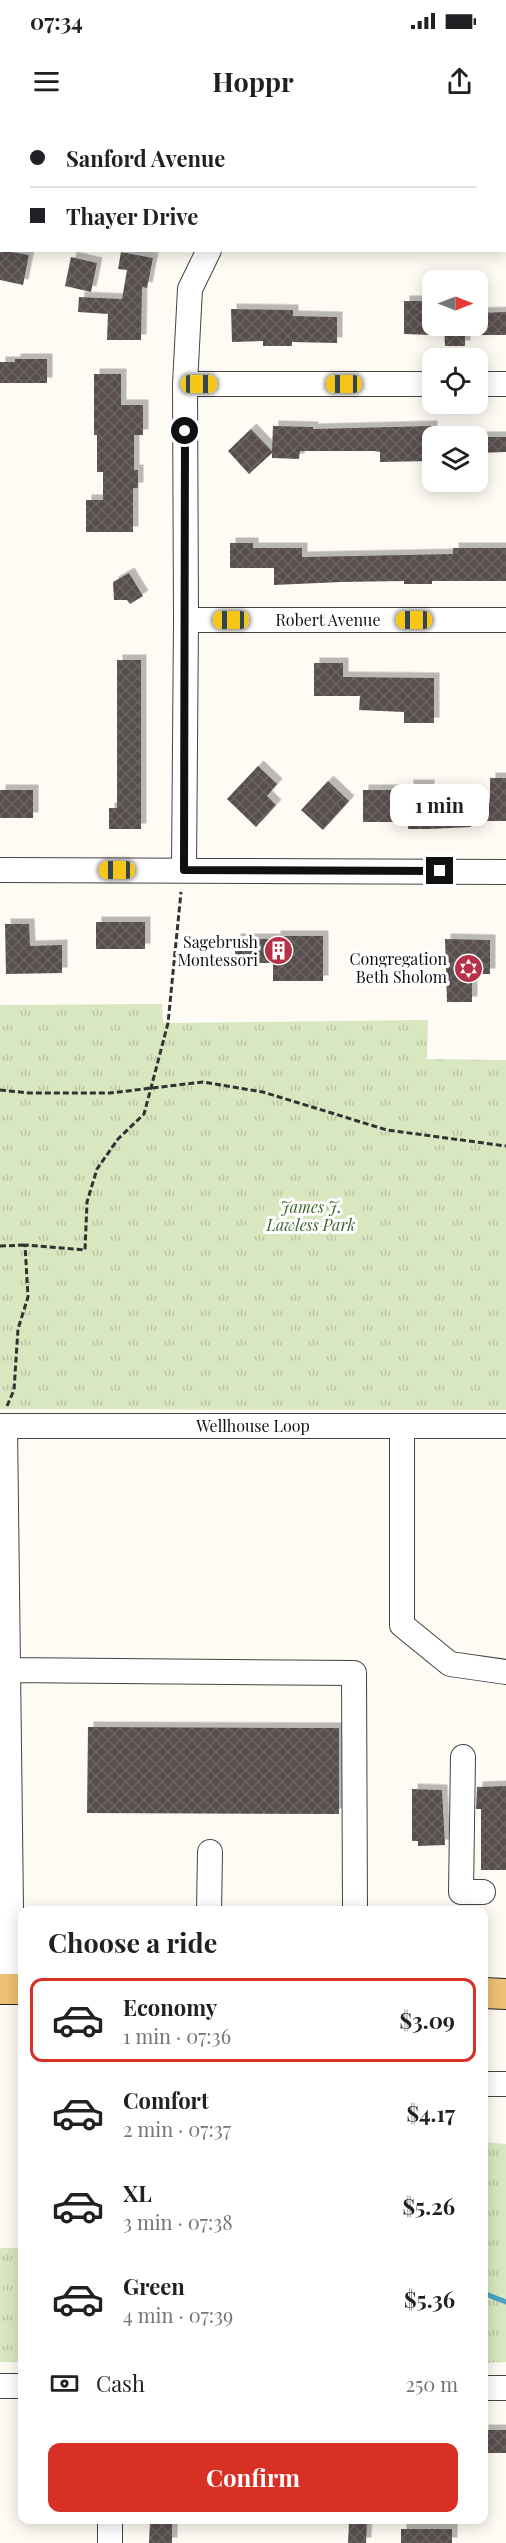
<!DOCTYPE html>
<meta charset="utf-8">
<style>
:root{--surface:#fff;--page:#f6f6f6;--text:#202124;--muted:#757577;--line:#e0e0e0;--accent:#d93025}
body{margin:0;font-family:"Playfair Display",serif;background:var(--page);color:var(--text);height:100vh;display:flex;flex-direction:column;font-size:22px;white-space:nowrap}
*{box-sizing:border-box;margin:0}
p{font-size:20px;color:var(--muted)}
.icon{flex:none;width:33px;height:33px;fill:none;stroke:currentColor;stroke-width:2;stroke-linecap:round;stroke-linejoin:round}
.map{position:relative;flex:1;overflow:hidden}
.side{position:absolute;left:18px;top:1786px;width:470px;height:618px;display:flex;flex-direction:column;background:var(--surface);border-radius:12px;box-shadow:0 3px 15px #0003}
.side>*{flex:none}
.guide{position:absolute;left:0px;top:0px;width:507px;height:132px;box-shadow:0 3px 15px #0003;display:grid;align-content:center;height:132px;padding:0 30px;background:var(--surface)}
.needle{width:39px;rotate:90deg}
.controls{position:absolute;left:422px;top:150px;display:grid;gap:12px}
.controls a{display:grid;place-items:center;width:66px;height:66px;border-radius:12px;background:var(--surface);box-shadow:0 3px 15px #0003;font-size:30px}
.end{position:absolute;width:27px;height:27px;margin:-14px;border:8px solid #101010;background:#fff;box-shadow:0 0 0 3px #fff}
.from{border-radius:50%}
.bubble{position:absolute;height:42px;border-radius:12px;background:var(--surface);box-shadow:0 3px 15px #0003;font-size:20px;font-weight:700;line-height:42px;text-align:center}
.car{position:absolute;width:18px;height:36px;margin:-18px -9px;border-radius:8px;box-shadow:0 0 4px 2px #0007;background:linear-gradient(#f5c518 24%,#345 0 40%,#f5c518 0 76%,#345 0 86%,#f5c518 0)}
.guide b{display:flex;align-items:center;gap:21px;height:57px;font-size:22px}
.guide b+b{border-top:2px solid var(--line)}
.guide i{width:15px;height:15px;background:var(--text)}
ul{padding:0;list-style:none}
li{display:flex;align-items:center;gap:18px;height:84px;margin:0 12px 9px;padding:0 18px;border:3px solid transparent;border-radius:12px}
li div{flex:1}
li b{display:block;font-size:22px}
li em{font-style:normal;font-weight:700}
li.active{border-color:var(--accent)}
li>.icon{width:54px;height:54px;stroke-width:1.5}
h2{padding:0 30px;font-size:27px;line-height:72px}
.pay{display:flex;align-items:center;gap:15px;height:66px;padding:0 30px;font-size:22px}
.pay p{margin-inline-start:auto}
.button{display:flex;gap:12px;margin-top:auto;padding:12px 30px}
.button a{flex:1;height:69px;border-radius:12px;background:var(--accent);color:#fff;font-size:24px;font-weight:700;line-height:69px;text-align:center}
.status{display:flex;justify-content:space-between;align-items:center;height:42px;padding:0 30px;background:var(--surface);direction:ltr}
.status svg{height:16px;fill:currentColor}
header{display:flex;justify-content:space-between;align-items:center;height:78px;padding:0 30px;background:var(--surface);font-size:27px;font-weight:700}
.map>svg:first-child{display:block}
.park{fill:url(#park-tufts)}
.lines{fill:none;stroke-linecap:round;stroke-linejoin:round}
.stream{stroke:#4aa1c3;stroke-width:5}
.building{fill:url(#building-cross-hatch);filter:url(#shadow)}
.minor-casing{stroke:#434343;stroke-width:26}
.major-casing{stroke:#212121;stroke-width:32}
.path{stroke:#323232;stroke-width:3;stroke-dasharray:6 3;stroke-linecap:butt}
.minor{stroke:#fff;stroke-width:24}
.major{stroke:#edc175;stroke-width:30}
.route{stroke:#101010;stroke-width:8}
.labels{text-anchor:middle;stroke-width:6;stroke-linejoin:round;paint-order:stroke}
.street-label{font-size:16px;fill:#101010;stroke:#fff}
.poi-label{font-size:16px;fill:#101010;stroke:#fff;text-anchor:end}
.park-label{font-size:16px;font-style:italic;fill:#396425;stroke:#fff}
</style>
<div class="status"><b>07:34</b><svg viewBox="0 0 49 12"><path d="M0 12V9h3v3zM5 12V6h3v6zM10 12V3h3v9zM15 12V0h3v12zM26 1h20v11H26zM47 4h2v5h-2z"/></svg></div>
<header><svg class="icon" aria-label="menu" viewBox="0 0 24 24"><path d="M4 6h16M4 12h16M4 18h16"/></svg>Hoppr<svg class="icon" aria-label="share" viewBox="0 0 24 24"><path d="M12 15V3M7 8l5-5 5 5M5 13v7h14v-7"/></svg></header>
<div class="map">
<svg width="506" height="2423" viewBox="0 0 506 2423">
<defs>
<pattern id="park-tufts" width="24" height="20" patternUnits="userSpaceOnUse" patternTransform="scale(1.5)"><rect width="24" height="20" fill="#d9e7c0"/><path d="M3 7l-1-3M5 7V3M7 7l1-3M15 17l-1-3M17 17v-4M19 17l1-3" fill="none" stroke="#b9c5a4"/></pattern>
<pattern id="building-cross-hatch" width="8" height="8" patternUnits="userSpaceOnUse" patternTransform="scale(1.5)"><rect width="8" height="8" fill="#58504d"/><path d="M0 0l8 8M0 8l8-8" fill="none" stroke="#6b6562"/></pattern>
<filter id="shadow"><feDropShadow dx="5.5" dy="-5.5" stdDeviation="0" flood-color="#0004"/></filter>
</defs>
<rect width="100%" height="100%" fill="#fefbf4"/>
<!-- park -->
<path class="park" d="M162,884L163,903L428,900L427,939L506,940V1290L0,1289V885Z
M483,2022L506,2024V2242L483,2243Z
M0,2128H22V2242H0Z"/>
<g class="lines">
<!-- stream -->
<path class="stream" d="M483,2173L506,2182"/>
</g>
<!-- building -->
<path class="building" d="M0,130L29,135L23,165L0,160Z
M121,132L153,138L147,168L142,167L141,220H107L108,194L78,192L79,177L122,179L127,150L118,149Z
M71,137L97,143L91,172L65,166Z
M404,181H431V215L404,214Z
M231,189L293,190V196L337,197V223L292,222V226H263V221L232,222Z
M506,192V215H477V193Z
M444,206H465V226H445Z
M15,239H47V263H0V242H15Z
M94,254H121V285H143V315H134V350H138V368H133V412H86V380H103V352H97V315H94Z
M273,306L313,307V309L432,306V341L380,342V332L374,331H300L299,339L272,338V333L249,354L228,331L251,309L272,331Z
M477,317H506V332L477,333Z
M230,423H253V428H302V437L453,434V428H506V461H432V464H404V461L341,462L274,465V448H230Z
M129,453L143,476L130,484L127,480H114L113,462Z
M117,540H141V709H109V688H117Z
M314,543H343V557L434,558V603H404V592L359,590L360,576H314Z
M258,646L277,664L267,676L276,685L256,707L227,679Z
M490,658H506V701H471V707L429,709H408V702H363V670H408V665H429V684L490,683Z
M328,661L349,681L323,710L301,690Z
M0,670H33V698H0Z
M96,802H145V829H96Z
M5,804H29L30,826L62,825V853L6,854Z
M275,816H323V861H273V843H235V819H275Z
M445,819L490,820V854H472V882H447Z
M88,1607L339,1608V1694L87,1693Z
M506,1666V1750H481V1689H476L477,1667Z
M412,1669L442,1670L445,1725L418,1726V1721H412Z
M483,2310H506V2333H483Z
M150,2401L172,2402V2423H149Z
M349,2402H367L366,2423H348Z
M401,2409H452V2423H401Z"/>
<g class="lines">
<defs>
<path id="minor" d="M206,0L208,2
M361,2L368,0
M185,264H432
M477,264H506
M186,500H506
M0,750L506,752
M184,750L186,500L185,264L190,169L209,130
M0,1306H506
M5,1306L12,1869
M402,1306V1505L450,1544L506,1552
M8,1550L354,1553L355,1791
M463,1637L461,1772H483
M209,1791L210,1732
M483,1964H506
M0,2266H22
M483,2268H506
M110,2400V2423"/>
<path id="major" d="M0,1869H22
M483,1873L506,1874"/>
</defs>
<!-- minor casing -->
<use href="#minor" class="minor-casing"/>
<!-- major casing -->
<use href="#major" class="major-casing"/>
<!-- path -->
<path class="path" d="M0,970L29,973H110L203,962L263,972L387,1010L506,1026
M0,1126L25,1125
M7,1286L14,1270L18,1209L28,1177L25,1125L85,1130L87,1082L97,1049L118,1019L144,994L151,968L168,903L181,772"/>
<!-- minor -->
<use href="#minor" class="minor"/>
<!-- major -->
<use href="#major" class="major"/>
</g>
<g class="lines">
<!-- route -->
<path class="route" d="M185,311L184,750L440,751"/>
</g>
<!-- icons -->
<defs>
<symbol id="building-disc" viewBox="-11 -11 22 22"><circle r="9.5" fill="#b63249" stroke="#fff"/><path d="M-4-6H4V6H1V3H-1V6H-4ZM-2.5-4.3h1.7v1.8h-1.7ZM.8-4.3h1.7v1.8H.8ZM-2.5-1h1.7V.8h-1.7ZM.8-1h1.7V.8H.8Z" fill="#fff"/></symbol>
<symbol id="synagogue-disc" viewBox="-11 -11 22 22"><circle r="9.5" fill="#b63249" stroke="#fff"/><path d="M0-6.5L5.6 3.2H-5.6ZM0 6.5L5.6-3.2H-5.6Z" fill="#fff"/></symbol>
</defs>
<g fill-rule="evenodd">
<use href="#building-disc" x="262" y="814" width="33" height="33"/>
<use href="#synagogue-disc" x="452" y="832" width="33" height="33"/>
</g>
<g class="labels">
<!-- street labels -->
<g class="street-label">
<text x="328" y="506">Robert Avenue</text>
<text x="253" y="1312">Wellhouse Loop</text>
</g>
<!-- poi labels -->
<g class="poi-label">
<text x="258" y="828">Sagebrush<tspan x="258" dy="18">Montessori</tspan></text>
<text x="447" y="845">Congregation<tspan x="447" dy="18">Beth Sholom</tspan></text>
</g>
<!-- park labels -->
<g class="park-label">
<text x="311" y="1093">James J.<tspan x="311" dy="18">Lawless Park</tspan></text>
</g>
</g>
</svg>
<div class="controls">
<a><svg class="needle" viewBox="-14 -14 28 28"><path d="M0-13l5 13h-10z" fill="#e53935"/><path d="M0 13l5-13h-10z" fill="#757577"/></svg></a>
<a><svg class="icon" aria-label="locate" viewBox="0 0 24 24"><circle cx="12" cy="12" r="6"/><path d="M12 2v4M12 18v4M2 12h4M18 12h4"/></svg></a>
<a><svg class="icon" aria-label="layers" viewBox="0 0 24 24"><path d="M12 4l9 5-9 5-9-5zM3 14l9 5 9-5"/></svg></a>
</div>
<i class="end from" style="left:185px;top:311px"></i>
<i class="end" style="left:440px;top:751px"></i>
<div class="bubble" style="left:390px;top:664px;width:99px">1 min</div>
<i class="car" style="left:199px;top:264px;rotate:90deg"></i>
<i class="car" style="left:344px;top:264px;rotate:270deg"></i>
<i class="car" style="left:231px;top:500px;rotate:270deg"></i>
<i class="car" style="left:414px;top:500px;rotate:270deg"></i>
<i class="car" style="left:117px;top:750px;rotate:270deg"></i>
<div class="guide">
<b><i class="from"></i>Sanford Avenue</b>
<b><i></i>Thayer Drive</b>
</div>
<section class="side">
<h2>Choose a ride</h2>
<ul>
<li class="active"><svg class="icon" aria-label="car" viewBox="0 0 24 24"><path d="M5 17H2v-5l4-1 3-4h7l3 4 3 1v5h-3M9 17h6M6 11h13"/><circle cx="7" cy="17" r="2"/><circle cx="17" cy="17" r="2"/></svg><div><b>Economy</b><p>1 min · 07:36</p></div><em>$3.09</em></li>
<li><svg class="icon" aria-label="car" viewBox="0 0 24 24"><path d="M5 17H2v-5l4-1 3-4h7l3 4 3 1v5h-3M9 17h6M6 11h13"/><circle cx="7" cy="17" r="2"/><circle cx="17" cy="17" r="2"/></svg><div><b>Comfort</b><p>2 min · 07:37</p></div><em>$4.17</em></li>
<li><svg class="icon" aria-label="car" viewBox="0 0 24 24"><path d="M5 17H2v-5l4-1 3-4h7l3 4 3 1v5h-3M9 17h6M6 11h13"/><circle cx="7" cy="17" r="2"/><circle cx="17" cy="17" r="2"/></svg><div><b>XL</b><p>3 min · 07:38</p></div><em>$5.26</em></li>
<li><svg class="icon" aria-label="car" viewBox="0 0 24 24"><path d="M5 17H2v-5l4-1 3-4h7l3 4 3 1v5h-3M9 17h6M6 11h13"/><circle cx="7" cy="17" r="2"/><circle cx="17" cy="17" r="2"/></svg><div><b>Green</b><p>4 min · 07:39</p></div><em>$5.36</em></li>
</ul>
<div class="pay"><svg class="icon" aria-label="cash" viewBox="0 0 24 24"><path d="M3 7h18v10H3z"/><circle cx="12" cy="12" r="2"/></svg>Cash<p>250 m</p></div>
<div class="button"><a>Confirm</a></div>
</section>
</div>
